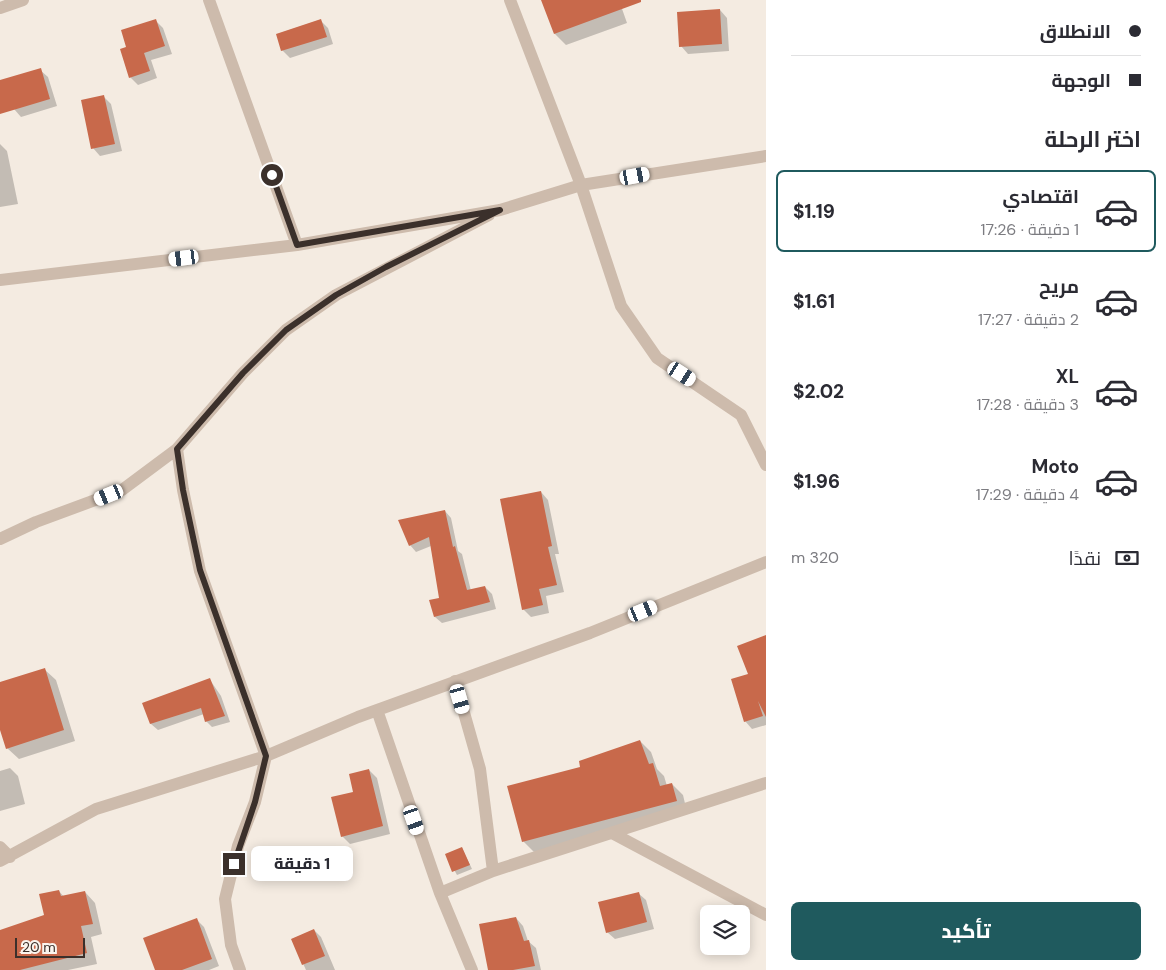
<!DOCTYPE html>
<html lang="ar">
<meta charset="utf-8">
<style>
:root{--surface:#fff;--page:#f7f7f7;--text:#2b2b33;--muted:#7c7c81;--line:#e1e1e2;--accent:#1f5a5e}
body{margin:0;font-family:"DM Sans",Cairo,sans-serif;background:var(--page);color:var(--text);direction:rtl;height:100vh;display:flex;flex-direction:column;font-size:19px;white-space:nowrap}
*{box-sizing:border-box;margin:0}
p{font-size:16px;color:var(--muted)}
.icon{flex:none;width:28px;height:28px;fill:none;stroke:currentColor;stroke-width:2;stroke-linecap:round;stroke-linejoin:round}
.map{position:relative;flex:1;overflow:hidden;direction:ltr}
.panel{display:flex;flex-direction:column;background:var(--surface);width:400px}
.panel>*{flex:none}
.top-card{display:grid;align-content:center;height:110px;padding:0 25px;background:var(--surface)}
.fabs{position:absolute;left:700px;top:905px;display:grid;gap:10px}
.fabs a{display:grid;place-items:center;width:50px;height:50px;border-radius:8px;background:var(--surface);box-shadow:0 2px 12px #0003;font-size:25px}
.scale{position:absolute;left:15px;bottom:12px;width:70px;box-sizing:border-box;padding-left:5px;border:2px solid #3b302b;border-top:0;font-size:14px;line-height:18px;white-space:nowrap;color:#3b302b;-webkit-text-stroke:4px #fbf5ee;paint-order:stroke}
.end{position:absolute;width:22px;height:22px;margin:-11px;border:6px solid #3b302b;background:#fff;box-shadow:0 0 0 2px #fff}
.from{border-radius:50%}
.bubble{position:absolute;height:35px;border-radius:8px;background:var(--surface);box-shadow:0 2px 12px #0003;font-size:16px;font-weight:800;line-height:35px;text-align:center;direction:rtl}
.car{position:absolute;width:15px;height:30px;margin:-15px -8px;border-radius:6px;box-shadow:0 0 4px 1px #0007;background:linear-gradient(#fff 24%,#345 0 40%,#fff 0 76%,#345 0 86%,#fff 0)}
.top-card b{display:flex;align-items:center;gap:18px;height:48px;font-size:19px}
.top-card b+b{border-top:1px solid var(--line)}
.top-card i{width:12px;height:12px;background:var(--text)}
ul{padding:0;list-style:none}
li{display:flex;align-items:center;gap:15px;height:82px;margin:0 10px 8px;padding:0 15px;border:2px solid transparent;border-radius:8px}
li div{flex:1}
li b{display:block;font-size:19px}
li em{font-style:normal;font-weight:800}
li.current{border-color:var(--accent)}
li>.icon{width:45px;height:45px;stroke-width:1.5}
h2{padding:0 25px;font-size:22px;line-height:60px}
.pay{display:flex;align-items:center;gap:12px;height:55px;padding:0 25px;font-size:19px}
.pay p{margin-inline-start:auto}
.button{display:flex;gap:10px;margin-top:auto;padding:10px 25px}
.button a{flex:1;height:58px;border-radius:8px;background:var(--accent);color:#fff;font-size:20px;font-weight:800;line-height:58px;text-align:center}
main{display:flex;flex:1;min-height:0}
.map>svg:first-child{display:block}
.shadow{fill:#0003}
.building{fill:#c8694b}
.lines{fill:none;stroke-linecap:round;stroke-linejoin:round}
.minor{stroke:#cdbbac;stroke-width:12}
.route{stroke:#3b302b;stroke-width:6}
</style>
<main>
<section class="panel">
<div class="top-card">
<b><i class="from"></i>الانطلاق</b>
<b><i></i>الوجهة</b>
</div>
<h2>اختر الرحلة</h2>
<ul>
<li class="current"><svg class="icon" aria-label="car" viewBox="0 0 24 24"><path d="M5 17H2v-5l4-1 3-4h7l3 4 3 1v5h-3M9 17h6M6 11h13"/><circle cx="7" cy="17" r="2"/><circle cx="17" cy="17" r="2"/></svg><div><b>اقتصادي</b><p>1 دقيقة · 17:26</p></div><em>$1.19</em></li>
<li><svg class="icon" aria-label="car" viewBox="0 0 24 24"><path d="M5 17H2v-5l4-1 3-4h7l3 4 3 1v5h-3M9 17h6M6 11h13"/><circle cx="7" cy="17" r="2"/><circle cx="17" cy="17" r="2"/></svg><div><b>مريح</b><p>2 دقيقة · 17:27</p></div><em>$1.61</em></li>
<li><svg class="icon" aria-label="car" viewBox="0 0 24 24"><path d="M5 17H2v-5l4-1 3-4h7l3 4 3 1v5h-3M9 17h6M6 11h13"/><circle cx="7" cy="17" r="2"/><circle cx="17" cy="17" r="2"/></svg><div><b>XL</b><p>3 دقيقة · 17:28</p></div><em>$2.02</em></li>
<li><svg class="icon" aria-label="car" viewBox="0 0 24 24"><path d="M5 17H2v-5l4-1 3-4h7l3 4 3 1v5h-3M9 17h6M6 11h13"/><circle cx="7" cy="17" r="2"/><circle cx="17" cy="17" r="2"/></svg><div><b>Moto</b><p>4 دقيقة · 17:29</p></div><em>$1.96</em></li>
</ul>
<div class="pay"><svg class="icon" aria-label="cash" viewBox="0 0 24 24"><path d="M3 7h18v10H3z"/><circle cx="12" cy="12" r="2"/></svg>نقدًا<p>320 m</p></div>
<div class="button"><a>تأكيد</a></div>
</section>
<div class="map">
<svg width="766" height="970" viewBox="0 0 766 970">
<rect width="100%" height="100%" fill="#f4ebe1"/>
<!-- shadow -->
<path class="shadow" d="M542,0H615L621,6L627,23L566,45L555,34Z
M720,10L727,18L729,51L688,54L681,46Z
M156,21L163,28L172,54L151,60L157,78L138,85L130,77L128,48Z
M321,21L328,28L333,44L290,58L282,50Z
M40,70L48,77L57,106L21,117L14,109Z
M104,97L111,104L122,151L100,156L93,148Z
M0,144L7,151L18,204L0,207Z
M541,492L548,500L559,554H555L564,592L546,596L549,613L531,617L523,609Z
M445,511L451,518L458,551L462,554L471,591L485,587L492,594L496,609L442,623L435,617L440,599L431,546L416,552L410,545Z
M766,637V725L752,729L745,721L750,675Z
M44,669L56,680L75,741L19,759L7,748L0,726V683Z
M210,680L221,696L230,722L212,727L206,721L204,714L158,730L151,724L144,704Z
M640,741L651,752L657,769L664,776L667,786L672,784L683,795L687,812L534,852L523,841L581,768Z
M10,768L18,776L25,804L0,811V771Z
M369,770L377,778L390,834L350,844L342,836Z
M462,848L472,869L457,875L446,855Z
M59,891L64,897L85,892L95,903L102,934L91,937L97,964L68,970H0V932L45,916Z
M638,893L646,900L654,929L615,939L607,932Z
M516,918L523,926L528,941L536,948L541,970H489Z
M197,920L204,927L219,966L209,970H157Z
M314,930L321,937L335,970H306L292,939Z"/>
<!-- building -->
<path class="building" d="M541,0H641V2L554,34Z
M720,9L722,44L679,47L677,12Z
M156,19L165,46L144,53L150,71L129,78L120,49L126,47L121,30Z
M321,19L327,37L281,51L276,34Z
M41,68L50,99L0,114V80Z
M104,95L115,144L91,149L81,100Z
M541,491L552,546L548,547L557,585L539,589L543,605L522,610L500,499Z
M445,510L453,547L455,546L467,590L485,586L490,602L434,617L429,600L439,598L429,537L409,546L398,520Z
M766,635V717L758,701L763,716L744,722L731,679L748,674L737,646Z
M45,668L64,730L6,749L0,730V682Z
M210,678L225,716L205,722L201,708L150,724L142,703Z
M640,740L649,764L653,763L660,786L672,783L677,801L522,842L507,786L580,767L579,761Z
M369,769L383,826L341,837L331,797L353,792L349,774Z
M462,847L470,865L452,872L445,854Z
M59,890L61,896L85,891L93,924L81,926L87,953L20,970H0V930L44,915L39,894Z
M639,892L647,922L606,933L598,902Z
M516,917L524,941L529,940L535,966L513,970H488L479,924Z
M197,918L212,959L182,970H155L143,938Z
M314,929L325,956L302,965L291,939Z"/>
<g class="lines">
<!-- minor -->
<path class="minor" d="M209,0L297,245
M510,0L581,185L621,306L657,358L741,415L766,465
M0,8L23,0
M0,280L297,245L500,210L581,185L766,156
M177,449L183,490L200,571L266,756L255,802L238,846L225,899L231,945L240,970
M0,539L36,522L122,490L177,449L243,373L286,330L336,295L489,215
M455,681L480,769L493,871
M377,710L440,893L472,970
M612,833L766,915
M0,847L10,857
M0,861L96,809L266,756L358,717L590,633L766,562
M440,893L493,871L766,783"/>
</g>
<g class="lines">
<!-- route -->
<path class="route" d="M234,864L255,802L266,756L200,570L183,490L177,449L243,373L286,330L336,295L386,267L500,210L297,245L272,175"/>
</g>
</svg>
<div class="fabs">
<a><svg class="icon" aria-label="layers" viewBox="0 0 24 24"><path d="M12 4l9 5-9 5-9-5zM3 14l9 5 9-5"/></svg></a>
</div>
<div class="scale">20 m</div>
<i class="end from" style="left:272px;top:175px"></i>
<i class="end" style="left:234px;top:864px"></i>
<div class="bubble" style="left:251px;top:846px;width:102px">1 دقيقة</div>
<i class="car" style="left:635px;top:176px;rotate:80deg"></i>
<i class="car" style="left:184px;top:258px;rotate:263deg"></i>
<i class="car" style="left:682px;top:374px;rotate:123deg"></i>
<i class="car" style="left:109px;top:495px;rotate:248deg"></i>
<i class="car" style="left:643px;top:611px;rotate:68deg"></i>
<i class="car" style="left:460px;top:699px;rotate:164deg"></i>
<i class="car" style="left:414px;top:820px;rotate:161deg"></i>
</div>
</main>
